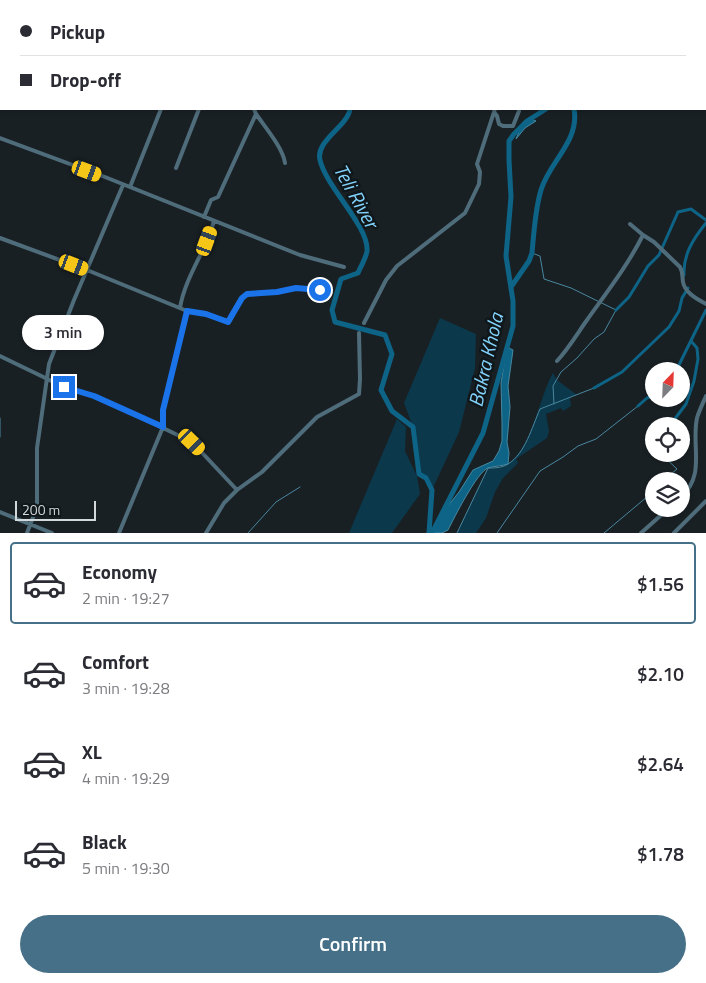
<!DOCTYPE html>
<meta charset="utf-8">
<style>
:root{--surface:#fff;--page:#f2f2f3;--text:#2b2b33;--muted:#7c7c81;--line:#e1e1e2;--accent:#467088}
body{margin:0;font-family:"Titillium Web",sans-serif;background:var(--page);color:var(--text);height:100vh;display:flex;flex-direction:column;font-size:19px;white-space:nowrap}
*{box-sizing:border-box;margin:0}
p{font-size:16px;color:var(--muted)}
.icon{flex:none;width:28px;height:28px;fill:none;stroke:currentColor;stroke-width:2;stroke-linecap:round;stroke-linejoin:round}
.map{position:relative;height:533px;overflow:hidden}
.side{display:flex;flex-direction:column;background:var(--surface);flex:1}
.side>*{flex:none}
.guide{position:absolute;left:0px;top:0px;width:706px;height:110px;box-shadow:0 1px 4px #0004;display:grid;align-content:center;height:110px;padding:0 20px;background:var(--surface)}
.needle{width:32px;rotate:23deg}
.tools{position:absolute;left:645px;top:362px;display:grid;gap:10px}
.tools a{display:grid;place-items:center;width:45px;height:45px;border-radius:50%;background:var(--surface);box-shadow:0 1px 4px #0004;font-size:25px}
.scale{position:absolute;left:15px;bottom:12px;width:81px;box-sizing:border-box;padding-left:5px;border:2px solid #d3d8db;border-top:0;font-size:14px;line-height:18px;white-space:nowrap;color:#d3d8db;-webkit-text-stroke:4px #10171b;paint-order:stroke}
.end{position:absolute;width:22px;height:22px;margin:-11px;border:6px solid #1a73e8;background:#fff;box-shadow:0 0 0 2px #fff}
.from{border-radius:50%}
.bubble{position:absolute;height:35px;border-radius:18px;background:var(--surface);box-shadow:0 1px 4px #0004;font-size:16px;font-weight:600;line-height:35px;text-align:center}
.car{position:absolute;width:15px;height:30px;margin:-15px -8px;border-radius:6px;box-shadow:0 0 4px 1px #0007;background:linear-gradient(#f5c518 24%,#345 0 40%,#f5c518 0 76%,#345 0 86%,#f5c518 0)}
.guide b{display:flex;align-items:center;gap:18px;height:48px;font-size:19px}
.guide b+b{border-top:1px solid var(--line)}
.guide i{width:12px;height:12px;background:var(--text)}
ul{padding:9px 0 0;list-style:none}
li{display:flex;align-items:center;gap:15px;height:82px;margin:0 10px 8px;padding:0 10px;border:2px solid transparent;border-radius:5px}
li div{flex:1}
li b{display:block;font-size:19px}
li em{font-style:normal;font-weight:600}
li.on{border-color:var(--accent)}
li>.icon{width:45px;height:45px;stroke-width:1.5}
.cta{display:flex;gap:10px;margin-top:auto;padding:10px 20px}
.cta a{flex:1;height:58px;border-radius:30px;background:var(--accent);color:#fff;font-size:20px;font-weight:600;line-height:58px;text-align:center}
.map>svg:first-child{display:block}
.green{fill:#0b384b}
.water{fill:#0d6486;stroke:#4887a0}
.lines{fill:none;stroke-linecap:round;stroke-linejoin:round}
.stream{stroke:#4887a0;stroke-width:1}
.canal{stroke:#0d6486;stroke-width:3}
.river{stroke:#0d6486;stroke-width:5}
.minor{stroke:#4f6c7b;stroke-width:4}
.route{stroke:#1a73e8;stroke-width:6}
.labels{text-anchor:middle;stroke-width:5;stroke-linejoin:round;paint-order:stroke}
.water-label{font-size:20px;font-style:italic;fill:#83d3fc;stroke:#10171b}
</style>
<div class="map">
<svg width="706" height="533" viewBox="0 0 706 533">
<rect width="100%" height="100%" fill="#192024"/>
<!-- green -->
<path class="green" d="M440,318L476,334L475,368L459,432L432,490L426,478L419,474L413,427L404,403Z
M553,373L557,380L577,395L570,398L571,406L563,411L561,408L546,414L549,431L547,438L516,459L518,463L503,478L495,492L486,518L476,533H457L488,468C494,468 502,468 507,464C532,450 539,397 553,373Z
M397,419L406,427L405,451L417,476L420,494L392,533H349Z"/>
<!-- water -->
<path class="water" d="M529,118L536,121L525,128L516,139L523,122Z
M507,347L513,350L508,386L510,407L507,442L509,453L508,464C502,466 494,466 488,468C477,472 454,518 448,530L442,533H427L430,526L432,532L443,512L459,492L473,470L493,461L499,451L502,441V423L501,383Z"/>
<g class="lines">
<!-- stream -->
<path class="stream" d="M63,1L64,0
M532,253L540,256L544,279L571,288L616,310L604,332L594,339L577,358L561,372L553,386L554,404
M0,418V437
M669,426L674,420
M661,454L677,469L663,481
M248,533L276,502L300,487
M457,533L488,468C494,468 502,468 508,464C525,454 532,427 540,409L594,388
M497,533L540,471L563,457L578,446L596,439L638,406
M604,533L654,491"/>
<!-- canal -->
<path class="canal" d="M684,275C683,255 693,239 706,223
M616,310L629,297L648,266L659,255L678,212L691,209L706,220
M676,371L706,310
M594,388L622,372L669,327L679,311L682,298L688,288
M638,406L647,398L654,396
M674,420L686,404L694,381L698,359L697,348L691,341"/>
<!-- river -->
<path class="river" d="M305,1V0
M663,1L664,0
M350,109C348,126 315,141 320,160C326,187 369,226 367,251C366,258 361,266 358,273L341,279L332,310L335,322L385,335L392,354L381,390L392,411L413,427L419,474L426,478L432,490L429,533
M511,287L529,261L532,253C534,232 535,210 541,190C549,162 580,141 574,109
M432,533L483,433L513,326V301L506,256L511,197L509,160V141L514,134L527,121L546,109"/>
<!-- minor -->
<path class="minor" d="M24,0L27,1
M281,0L282,1
M533,0L534,1
M51,1L52,0
M142,1L143,0
M193,1V0
M230,1V0
M341,1L343,0
M538,1L539,0
M0,51L1,52
M494,112L497,116L499,124L503,126H513L519,111
M256,114C265,127 283,148 285,163
M0,138L105,177L300,255L344,267
M176,168L199,109
M130,187L161,109
M204,217L211,200L218,197L256,114L254,109
M630,224L643,235
M0,238L87,270L187,311L163,410V427L119,533
M180,308C185,277 206,251 214,221
M187,311L205,314L229,322L242,298L247,294L277,292L296,288L322,289
M364,323L386,280L397,266L465,213L479,184L480,172L477,164L495,109
M0,356L64,387L95,396L128,411L192,442L237,490
M557,361C569,348 577,334 587,320C607,292 628,265 643,235L654,242L680,267C683,272 682,276 683,282C685,293 697,299 706,304
M681,497C706,475 691,446 697,418C699,411 703,403 706,396
M0,512L52,533
M27,533L37,507V448L49,364L74,300L123,185
M206,533L224,503L237,490L262,472L317,417L359,394L360,379L359,333
M641,533L668,509
M674,533L706,501"/>
</g>
<g class="lines">
<!-- route -->
<path class="route" d="M64,387L94,396L163,427V410L187,311L206,314L228,322L242,298L247,294L277,292L296,288L320,290"/>
</g>
<g class="labels">
<!-- water labels -->
<g class="water-label">
<text transform="translate(356 196) rotate(61)" y="7">Teli River</text>
<text transform="translate(486 360) rotate(-77)" y="7">Bakra Khola</text>
</g>
</g>
</svg>
<div class="tools">
<a><svg class="needle" viewBox="-14 -14 28 28"><path d="M0-13l5 13h-10z" fill="#e53935"/><path d="M0 13l5-13h-10z" fill="#7c7c81"/></svg></a>
<a><svg class="icon" aria-label="locate" viewBox="0 0 24 24"><circle cx="12" cy="12" r="6"/><path d="M12 2v4M12 18v4M2 12h4M18 12h4"/></svg></a>
<a><svg class="icon" aria-label="layers" viewBox="0 0 24 24"><path d="M12 4l9 5-9 5-9-5zM3 14l9 5 9-5"/></svg></a>
</div>
<div class="scale">200 m</div>
<i class="end from" style="left:320px;top:290px"></i>
<i class="end" style="left:64px;top:387px"></i>
<div class="bubble" style="left:22px;top:315px;width:82px">3 min</div>
<i class="car" style="left:87px;top:171px;rotate:110deg"></i>
<i class="car" style="left:207px;top:241px;rotate:20deg"></i>
<i class="car" style="left:74px;top:265px;rotate:111deg"></i>
<i class="car" style="left:192px;top:442px;rotate:134deg"></i>
<div class="guide">
<b><i class="from"></i>Pickup</b>
<b><i></i>Drop-off</b>
</div>
</div>
<section class="side">
<ul>
<li class="on"><svg class="icon" aria-label="car" viewBox="0 0 24 24"><path d="M5 17H2v-5l4-1 3-4h7l3 4 3 1v5h-3M9 17h6M6 11h13"/><circle cx="7" cy="17" r="2"/><circle cx="17" cy="17" r="2"/></svg><div><b>Economy</b><p>2 min · 19:27</p></div><em>$1.56</em></li>
<li><svg class="icon" aria-label="car" viewBox="0 0 24 24"><path d="M5 17H2v-5l4-1 3-4h7l3 4 3 1v5h-3M9 17h6M6 11h13"/><circle cx="7" cy="17" r="2"/><circle cx="17" cy="17" r="2"/></svg><div><b>Comfort</b><p>3 min · 19:28</p></div><em>$2.10</em></li>
<li><svg class="icon" aria-label="car" viewBox="0 0 24 24"><path d="M5 17H2v-5l4-1 3-4h7l3 4 3 1v5h-3M9 17h6M6 11h13"/><circle cx="7" cy="17" r="2"/><circle cx="17" cy="17" r="2"/></svg><div><b>XL</b><p>4 min · 19:29</p></div><em>$2.64</em></li>
<li><svg class="icon" aria-label="car" viewBox="0 0 24 24"><path d="M5 17H2v-5l4-1 3-4h7l3 4 3 1v5h-3M9 17h6M6 11h13"/><circle cx="7" cy="17" r="2"/><circle cx="17" cy="17" r="2"/></svg><div><b>Black</b><p>5 min · 19:30</p></div><em>$1.78</em></li>
</ul>
<div class="cta"><a>Confirm</a></div>
</section>
